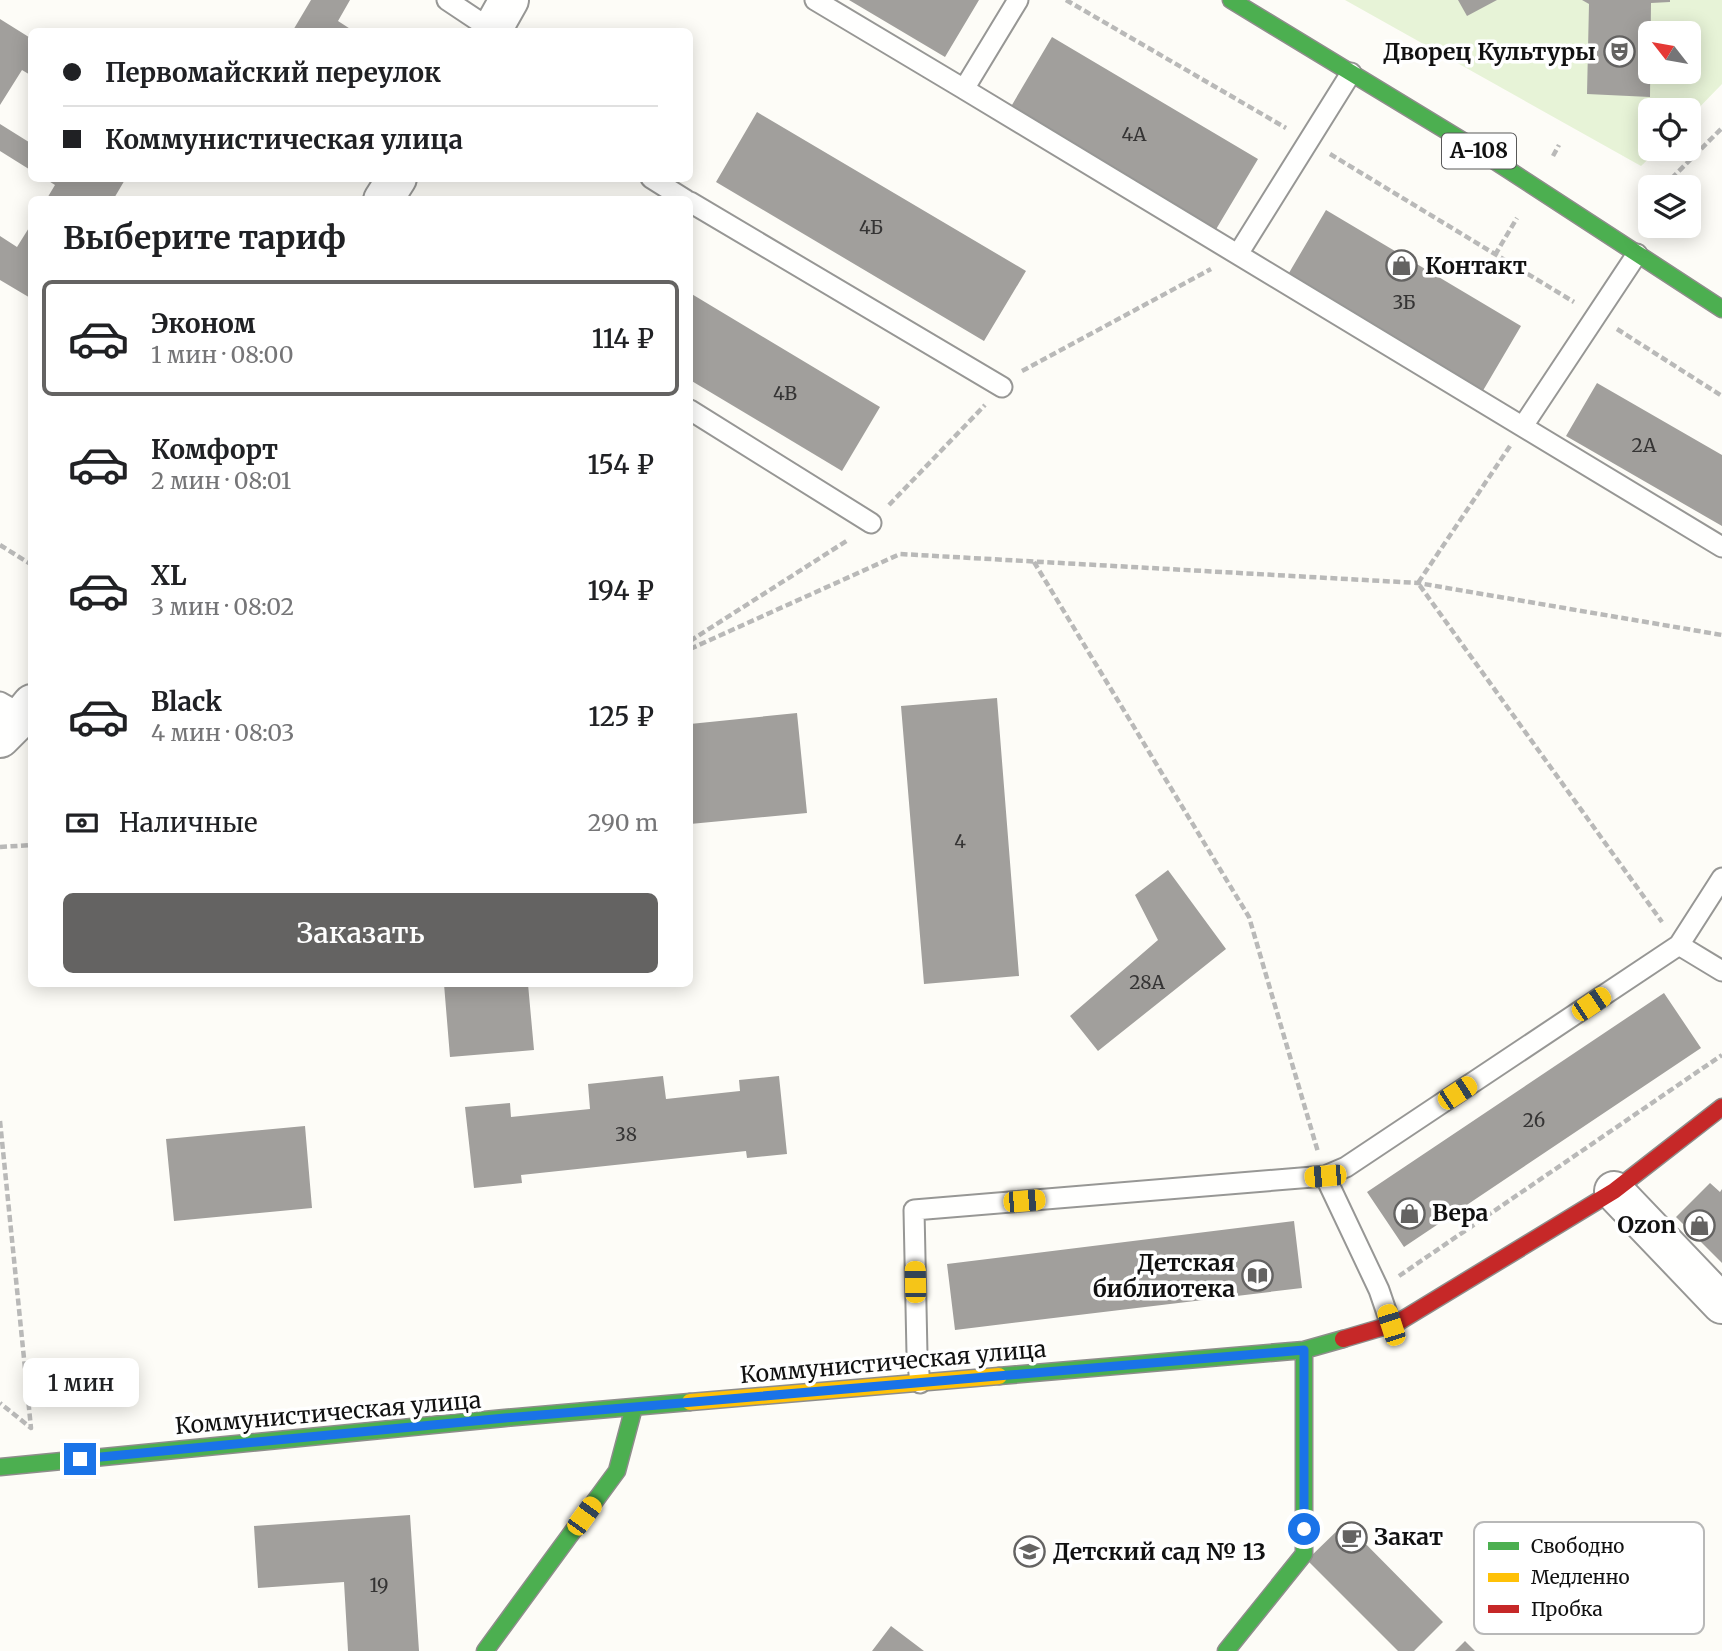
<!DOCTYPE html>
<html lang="ru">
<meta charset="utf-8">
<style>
:root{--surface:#fff;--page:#f6f6f6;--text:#202124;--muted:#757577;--line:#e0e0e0;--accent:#646362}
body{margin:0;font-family:Merriweather,serif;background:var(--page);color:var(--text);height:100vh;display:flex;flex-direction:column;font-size:26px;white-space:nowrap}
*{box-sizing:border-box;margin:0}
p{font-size:23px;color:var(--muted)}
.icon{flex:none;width:38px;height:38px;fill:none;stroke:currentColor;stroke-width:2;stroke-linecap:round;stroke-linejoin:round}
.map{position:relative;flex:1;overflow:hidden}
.side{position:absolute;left:28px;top:196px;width:665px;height:791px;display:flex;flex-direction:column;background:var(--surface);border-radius:10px;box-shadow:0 4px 18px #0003}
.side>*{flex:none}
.top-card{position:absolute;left:28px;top:28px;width:665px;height:154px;border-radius:10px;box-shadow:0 4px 18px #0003;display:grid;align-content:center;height:154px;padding:0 35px;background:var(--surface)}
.needle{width:46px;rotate:301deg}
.controls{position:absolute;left:1638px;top:21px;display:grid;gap:14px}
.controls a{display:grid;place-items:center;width:63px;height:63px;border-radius:10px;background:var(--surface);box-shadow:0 4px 18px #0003;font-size:35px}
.end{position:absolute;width:32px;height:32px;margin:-16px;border:9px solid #1a73e8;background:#fff;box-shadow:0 0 0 4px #fff}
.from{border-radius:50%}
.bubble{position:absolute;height:49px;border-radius:10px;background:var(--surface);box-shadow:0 4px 18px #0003;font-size:23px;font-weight:600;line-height:49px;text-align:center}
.car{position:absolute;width:21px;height:42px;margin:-21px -10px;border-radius:9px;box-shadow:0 0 5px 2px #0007;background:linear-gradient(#f5c518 24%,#345 0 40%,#f5c518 0 76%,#345 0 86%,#f5c518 0)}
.top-card b{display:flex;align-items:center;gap:24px;height:66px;font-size:26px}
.top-card b+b{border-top:2px solid var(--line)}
.top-card i{width:18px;height:18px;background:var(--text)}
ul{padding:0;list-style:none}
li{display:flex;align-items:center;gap:21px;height:116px;margin:0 14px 10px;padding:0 21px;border:4px solid transparent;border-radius:10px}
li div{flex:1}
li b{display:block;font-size:26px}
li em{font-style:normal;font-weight:600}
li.selected{border-color:var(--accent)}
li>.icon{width:63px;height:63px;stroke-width:1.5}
h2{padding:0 35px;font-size:32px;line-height:84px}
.pay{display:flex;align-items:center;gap:18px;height:77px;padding:0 35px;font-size:26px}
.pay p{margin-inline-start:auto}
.action{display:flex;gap:14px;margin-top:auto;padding:14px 35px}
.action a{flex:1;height:80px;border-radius:10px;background:var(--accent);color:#fff;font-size:28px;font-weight:600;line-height:80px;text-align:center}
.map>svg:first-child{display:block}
.green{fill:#e7f3d7;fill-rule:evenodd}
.building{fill:#a19f9c}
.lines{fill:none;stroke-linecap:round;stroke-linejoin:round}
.lane-casing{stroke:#979795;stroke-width:23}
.street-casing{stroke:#979795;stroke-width:42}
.fast-casing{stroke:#8e8d8b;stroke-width:19}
.slow-casing{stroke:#8e8d8b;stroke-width:19}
.jam-casing{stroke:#8e8d8b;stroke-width:19}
.path{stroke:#b9b9b8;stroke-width:4.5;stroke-dasharray:7 3.5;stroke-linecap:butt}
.lane{stroke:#fffffe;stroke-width:19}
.street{stroke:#fffffe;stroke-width:38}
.fast{stroke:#4caf50;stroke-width:16}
.slow{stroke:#ffc107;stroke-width:16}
.jam{stroke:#c62828;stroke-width:16}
.route{stroke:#1a73e8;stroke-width:9}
.labels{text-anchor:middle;stroke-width:7;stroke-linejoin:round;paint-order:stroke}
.number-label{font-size:19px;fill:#353434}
.shield{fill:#fff;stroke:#585858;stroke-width:2}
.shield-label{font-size:21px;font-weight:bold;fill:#111}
.poi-label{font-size:23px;font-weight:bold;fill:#111;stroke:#fff;text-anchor:start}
.street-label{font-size:23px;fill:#111;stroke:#fff}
.key{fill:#fff;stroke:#b8b8b8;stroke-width:2}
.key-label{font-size:19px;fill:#111}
</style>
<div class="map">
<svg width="1722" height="1651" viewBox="0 0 1722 1651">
<rect width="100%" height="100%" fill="#fdfcf7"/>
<!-- green -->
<path class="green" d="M1345,0H1722V84L1689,118V110H1650V149H1659L1641,166ZM1650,33H1689V72H1650Z"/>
<!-- building -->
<path class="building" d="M311,0H350L338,21L355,32H292Z
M849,0H979L945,57Z
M1458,0H1497L1467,16Z
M1582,0H1670V2L1651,3L1650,97L1587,94L1589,4Z
M0,19L32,39V76L22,70L0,105Z
M1052,37L1258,159L1215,231L1009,110Z
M757,112L1026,271L984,341L716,182Z
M0,124L32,144V171L0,151Z
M44,178H126L113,200H46L55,185Z
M1326,210L1521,326L1481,394L1286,278Z
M32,223V299L0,280V236L17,247Z
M690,293L880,407L842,471L690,380Z
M1597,383L1722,455V526L1566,436Z
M997,698L1019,976L924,984L901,706Z
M797,713L807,813L690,824V724Z
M1168,870L1226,949L1098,1051L1070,1016L1158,940L1135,895Z
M444,984H528L534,1050L450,1057Z
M1664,993L1701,1048L1404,1247L1367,1192Z
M663,1076L666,1099L740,1091L739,1080L779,1076L787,1154L747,1158L746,1151L521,1175L522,1183L474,1188L465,1107L510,1103L511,1117L590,1109L588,1084Z
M305,1126L312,1208L174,1221L166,1139Z
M1710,1183L1720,1192L1722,1189V1263L1676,1217Z
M1294,1221L1302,1288L955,1330L947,1264Z
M410,1515L419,1651H348L344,1582L258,1588L254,1526Z
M1345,1523L1443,1622L1414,1651H1398L1307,1560Z
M891,1626L924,1651H872Z
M1465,1641L1475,1651H1455Z"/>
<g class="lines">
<defs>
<path id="lane" d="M447,0L492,30
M815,0L964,89L1018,0
M964,89L1722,547
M651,178L686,200
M690,202L1002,387
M1238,254L1351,73
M690,410L871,523
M1523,426L1637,254
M0,702L23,715
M1722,878L1679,945L1722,971
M1325,1176L1379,1290L1391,1325
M920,1383L917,1354L914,1210L1325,1176L1346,1167L1679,945"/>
<path id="street" d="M491,32L509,0
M383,200L397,178
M0,738L23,715L32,704
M1614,1191L1722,1304"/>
<path id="fast" d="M1231,0L1478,150L1722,309
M999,1376L1304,1350L1343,1339
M0,1467L505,1418L690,1402
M485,1651L617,1471L634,1407
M1226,1651L1304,1554V1350"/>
<path id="slow" d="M690,1402L999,1376"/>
<path id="jam" d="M1343,1339L1397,1323L1614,1191L1722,1107"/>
</defs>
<!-- lane casing -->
<use href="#lane" class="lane-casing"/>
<!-- street casing -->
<use href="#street" class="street-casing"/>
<!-- fast casing -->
<use href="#fast" class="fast-casing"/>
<!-- slow casing -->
<use href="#slow" class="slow-casing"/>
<!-- jam casing -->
<use href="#jam" class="jam-casing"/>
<!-- path -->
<path class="path" d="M1066,0L1286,128
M1330,154L1574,302
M1553,156L1559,145
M1664,186L1722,128
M1495,255L1517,218
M1617,329L1722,396
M1022,371L1211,269
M1510,446L1418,583L1662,922
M889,505L985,405
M0,545L32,565
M1034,562L1249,917L1318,1152
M690,641L848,540
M690,649L900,554L1418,583L1722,635
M0,847L32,845
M0,1121L31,1428L0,1403
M1399,1276L1722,1055"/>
<!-- lane -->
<use href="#lane" class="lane"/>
<!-- street -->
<use href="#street" class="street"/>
<!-- fast -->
<use href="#fast" class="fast"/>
<!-- slow -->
<use href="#slow" class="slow"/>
<!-- jam -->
<use href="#jam" class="jam"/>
</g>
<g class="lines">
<!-- route -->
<path class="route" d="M80,1459L505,1418L1304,1350V1529"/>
</g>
<!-- icons -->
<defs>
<symbol id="theatre-ring" viewBox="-11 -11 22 22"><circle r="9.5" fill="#fff" stroke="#646362" stroke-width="1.5"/><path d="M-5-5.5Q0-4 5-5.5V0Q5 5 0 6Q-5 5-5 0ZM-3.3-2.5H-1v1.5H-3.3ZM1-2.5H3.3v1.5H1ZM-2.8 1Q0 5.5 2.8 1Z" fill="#646362"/></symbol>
<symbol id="shop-ring" viewBox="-11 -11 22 22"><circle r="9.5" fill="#fff" stroke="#646362" stroke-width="1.5"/><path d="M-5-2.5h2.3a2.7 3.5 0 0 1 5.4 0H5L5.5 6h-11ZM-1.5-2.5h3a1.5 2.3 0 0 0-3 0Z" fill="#646362"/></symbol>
<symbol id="library-ring" viewBox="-11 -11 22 22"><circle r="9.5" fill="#fff" stroke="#646362" stroke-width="1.5"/><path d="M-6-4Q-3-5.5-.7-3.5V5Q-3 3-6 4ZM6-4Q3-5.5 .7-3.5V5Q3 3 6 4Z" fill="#646362"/></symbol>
<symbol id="cafe-ring" viewBox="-11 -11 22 22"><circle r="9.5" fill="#fff" stroke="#646362" stroke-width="1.5"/><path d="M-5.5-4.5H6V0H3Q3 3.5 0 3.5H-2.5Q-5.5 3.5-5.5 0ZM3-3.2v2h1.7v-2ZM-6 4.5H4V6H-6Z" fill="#646362"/></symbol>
<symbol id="school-ring" viewBox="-11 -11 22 22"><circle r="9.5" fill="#fff" stroke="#646362" stroke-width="1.5"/><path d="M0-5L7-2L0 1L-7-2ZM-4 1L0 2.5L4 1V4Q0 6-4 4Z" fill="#646362"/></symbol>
</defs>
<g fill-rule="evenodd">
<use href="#theatre-ring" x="1602" y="34" width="35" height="35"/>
<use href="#shop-ring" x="1384" y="248" width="35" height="35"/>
<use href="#shop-ring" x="1392" y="1196" width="35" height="35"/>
<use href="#shop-ring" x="1682" y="1208" width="35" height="35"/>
<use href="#library-ring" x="1240" y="1258" width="35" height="35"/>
<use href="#cafe-ring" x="1334" y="1520" width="35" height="35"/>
<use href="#school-ring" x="1012" y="1534" width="35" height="35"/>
</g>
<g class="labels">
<!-- number labels -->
<g class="number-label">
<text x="1134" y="141">4А</text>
<text x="871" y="234">4Б</text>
<text x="1404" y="309">3Б</text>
<text x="785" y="400">4В</text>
<text x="1644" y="452">2А</text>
<text x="960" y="848">4</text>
<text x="1147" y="989">28А</text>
<text x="1534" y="1127">26</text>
<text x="626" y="1141">38</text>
<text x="379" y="1592">19</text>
</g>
<!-- shield labels -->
<rect class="shield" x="1442" y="133.5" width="74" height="35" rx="5"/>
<g class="shield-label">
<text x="1479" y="158">А-108</text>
</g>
<!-- poi labels -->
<g class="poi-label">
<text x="1596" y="60" text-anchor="end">Дворец Культуры</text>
<text x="1425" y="274">Контакт</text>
<text x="1432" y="1221">Вера</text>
<text x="1676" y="1233" text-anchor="end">Ozon</text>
<text x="1235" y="1271" text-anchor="end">Детская<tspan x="1235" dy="26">библиотека</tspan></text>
<text x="1374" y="1545">Закат</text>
<text x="1053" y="1560">Детский сад № 13</text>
</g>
<!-- street labels -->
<g class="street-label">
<text transform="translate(893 1362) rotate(-5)" y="8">Коммунистическая улица</text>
<text transform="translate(328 1413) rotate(-5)" y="8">Коммунистическая улица</text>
</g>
</g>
<!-- legend -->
<rect x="1474" y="1522" width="230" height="112" rx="10" class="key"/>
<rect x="1488" y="1542" width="31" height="8" fill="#4caf50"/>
<rect x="1488" y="1573" width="31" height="9" fill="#ffc107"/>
<rect x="1488" y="1605" width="31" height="8" fill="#c62828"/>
<g class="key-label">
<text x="1531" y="1553">Свободно</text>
<text x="1531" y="1584">Медленно</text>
<text x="1531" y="1616">Пробка</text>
</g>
</svg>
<div class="controls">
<a><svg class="needle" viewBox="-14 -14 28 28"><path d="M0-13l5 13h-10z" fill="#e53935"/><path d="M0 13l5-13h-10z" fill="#757577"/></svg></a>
<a><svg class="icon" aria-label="locate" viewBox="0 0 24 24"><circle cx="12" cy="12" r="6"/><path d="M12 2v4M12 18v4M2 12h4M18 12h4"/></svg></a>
<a><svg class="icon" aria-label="layers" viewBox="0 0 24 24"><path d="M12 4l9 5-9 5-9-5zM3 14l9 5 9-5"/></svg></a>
</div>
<i class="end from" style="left:1304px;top:1529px"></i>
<i class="end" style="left:80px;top:1459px"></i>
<div class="bubble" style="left:23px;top:1358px;width:116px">1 мин</div>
<i class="car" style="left:1591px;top:1004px;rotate:56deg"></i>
<i class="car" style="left:1457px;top:1093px;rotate:57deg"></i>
<i class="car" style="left:1325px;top:1176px;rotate:265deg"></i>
<i class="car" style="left:1024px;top:1201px;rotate:85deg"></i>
<i class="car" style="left:915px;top:1282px;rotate:359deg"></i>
<i class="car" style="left:1391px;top:1325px;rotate:342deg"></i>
<i class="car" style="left:584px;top:1516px;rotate:36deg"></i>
<div class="top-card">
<b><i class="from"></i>Первомайский переулок</b>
<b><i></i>Коммунистическая улица</b>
</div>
<section class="side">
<h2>Выберите тариф</h2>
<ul>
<li class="selected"><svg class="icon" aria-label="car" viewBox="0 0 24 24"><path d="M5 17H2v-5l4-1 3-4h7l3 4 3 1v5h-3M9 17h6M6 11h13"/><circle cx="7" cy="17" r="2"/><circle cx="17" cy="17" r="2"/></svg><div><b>Эконом</b><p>1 мин · 08:00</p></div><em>114 ₽</em></li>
<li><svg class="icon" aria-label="car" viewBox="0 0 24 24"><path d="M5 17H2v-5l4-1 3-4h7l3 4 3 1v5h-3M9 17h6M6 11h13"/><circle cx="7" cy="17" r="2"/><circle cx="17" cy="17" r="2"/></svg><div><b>Комфорт</b><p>2 мин · 08:01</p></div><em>154 ₽</em></li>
<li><svg class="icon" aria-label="car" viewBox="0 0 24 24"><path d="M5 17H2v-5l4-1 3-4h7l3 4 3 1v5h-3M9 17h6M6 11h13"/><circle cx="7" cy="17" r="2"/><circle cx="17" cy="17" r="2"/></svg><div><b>XL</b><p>3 мин · 08:02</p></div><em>194 ₽</em></li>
<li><svg class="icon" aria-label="car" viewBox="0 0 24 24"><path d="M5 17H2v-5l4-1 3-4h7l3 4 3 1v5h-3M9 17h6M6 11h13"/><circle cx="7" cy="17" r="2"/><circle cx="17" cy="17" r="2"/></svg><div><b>Black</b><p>4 мин · 08:03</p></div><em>125 ₽</em></li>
</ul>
<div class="pay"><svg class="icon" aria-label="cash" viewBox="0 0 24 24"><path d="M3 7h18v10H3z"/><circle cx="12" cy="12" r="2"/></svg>Наличные<p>290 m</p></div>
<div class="action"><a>Заказать</a></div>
</section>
</div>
